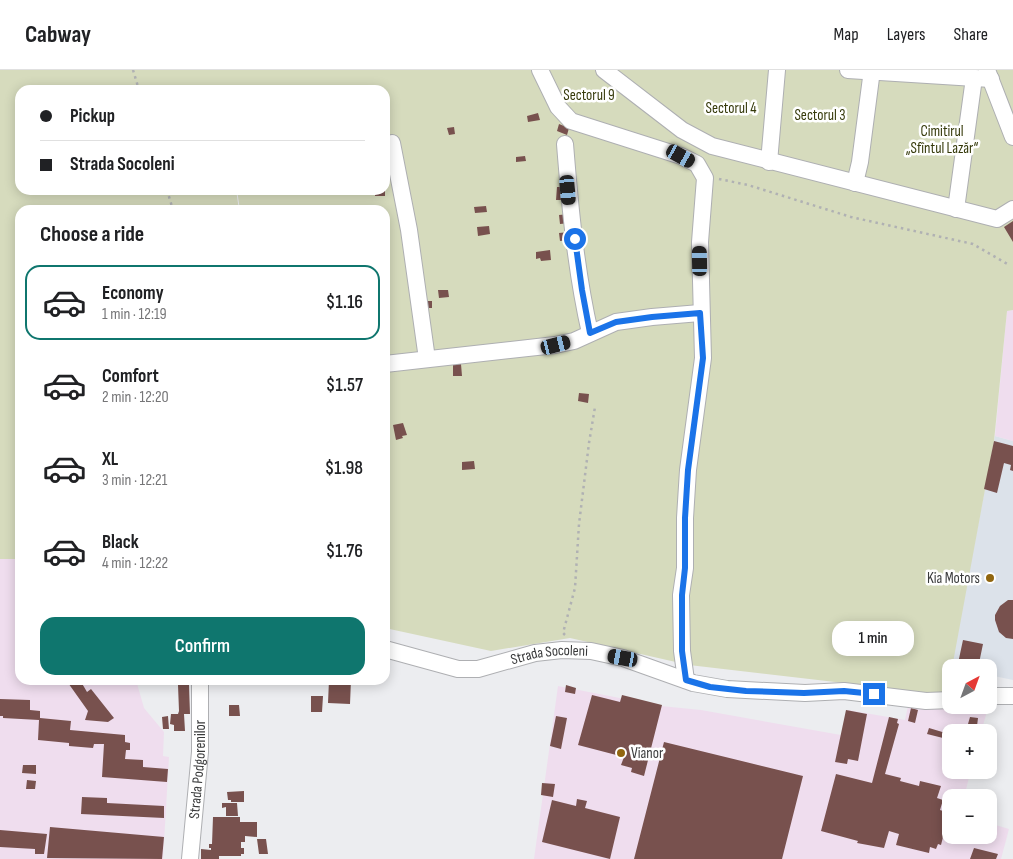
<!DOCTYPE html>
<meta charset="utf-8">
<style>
:root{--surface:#fff;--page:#f2f2f2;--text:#202124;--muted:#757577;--line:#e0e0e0;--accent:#0f766e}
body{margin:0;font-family:"Sofia Sans Condensed",sans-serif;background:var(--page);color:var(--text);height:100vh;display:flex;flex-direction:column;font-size:19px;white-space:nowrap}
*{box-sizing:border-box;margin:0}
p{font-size:16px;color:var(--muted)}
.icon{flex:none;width:28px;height:28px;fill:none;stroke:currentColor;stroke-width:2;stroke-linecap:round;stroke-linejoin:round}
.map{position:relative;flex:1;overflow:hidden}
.panel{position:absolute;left:15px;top:135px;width:375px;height:480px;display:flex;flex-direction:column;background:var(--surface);border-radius:15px;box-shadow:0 2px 12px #0003}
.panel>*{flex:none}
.guide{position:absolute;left:15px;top:15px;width:375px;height:110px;border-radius:15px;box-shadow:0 2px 12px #0003;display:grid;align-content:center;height:110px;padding:0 25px;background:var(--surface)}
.needle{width:32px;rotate:41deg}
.fabs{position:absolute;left:942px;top:589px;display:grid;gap:10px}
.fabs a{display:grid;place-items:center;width:55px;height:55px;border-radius:10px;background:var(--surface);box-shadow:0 2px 12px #0003;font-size:25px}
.end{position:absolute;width:22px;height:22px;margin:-11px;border:6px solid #1a73e8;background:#fff;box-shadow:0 0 0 2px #fff}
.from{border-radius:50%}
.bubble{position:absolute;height:35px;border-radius:15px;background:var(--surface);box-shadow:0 2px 12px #0003;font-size:16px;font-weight:600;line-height:35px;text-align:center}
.car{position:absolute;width:15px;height:30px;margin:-15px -8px;border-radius:6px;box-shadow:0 0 4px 1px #0007;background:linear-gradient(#222 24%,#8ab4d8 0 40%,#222 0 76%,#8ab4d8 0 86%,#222 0)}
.guide b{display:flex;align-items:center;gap:18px;height:48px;font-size:19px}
.guide b+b{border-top:1px solid var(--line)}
.guide i{width:12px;height:12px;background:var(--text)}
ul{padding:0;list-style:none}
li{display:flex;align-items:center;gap:15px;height:75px;margin:0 10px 8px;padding:0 15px;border:2px solid transparent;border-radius:15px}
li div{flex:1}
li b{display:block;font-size:19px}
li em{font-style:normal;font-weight:600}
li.active{border-color:var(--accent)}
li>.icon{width:45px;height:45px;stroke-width:1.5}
h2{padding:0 25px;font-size:22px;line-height:60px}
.button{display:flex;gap:10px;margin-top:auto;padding:10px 25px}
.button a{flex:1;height:58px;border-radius:15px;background:var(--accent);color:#fff;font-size:20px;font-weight:600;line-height:58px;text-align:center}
header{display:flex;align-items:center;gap:30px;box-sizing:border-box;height:70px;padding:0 25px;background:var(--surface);border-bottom:1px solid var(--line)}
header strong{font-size:24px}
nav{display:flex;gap:28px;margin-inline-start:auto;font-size:18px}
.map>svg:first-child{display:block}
.built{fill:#dce2ea}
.industrial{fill:#efddee}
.green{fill:#d6dbbd}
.building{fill:#78514e}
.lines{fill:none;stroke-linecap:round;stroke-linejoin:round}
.minor-casing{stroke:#aeafb2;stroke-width:18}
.path{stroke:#b0b1b3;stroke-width:2.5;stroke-dasharray:2.5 4;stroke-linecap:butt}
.minor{stroke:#fff;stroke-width:16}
.route{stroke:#1a73e8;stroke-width:6}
.poi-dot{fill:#91660f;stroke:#fff;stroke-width:2}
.labels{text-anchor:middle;stroke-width:5;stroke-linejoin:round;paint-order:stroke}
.park-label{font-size:15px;fill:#35390a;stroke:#fff}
.poi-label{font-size:15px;fill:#3a3b3c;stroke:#fff;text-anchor:end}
.street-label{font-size:15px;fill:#3a3b3c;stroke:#fff}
</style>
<header>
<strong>Cabway</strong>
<nav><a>Map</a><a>Layers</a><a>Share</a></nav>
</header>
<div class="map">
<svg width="1013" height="789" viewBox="0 0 1013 789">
<rect width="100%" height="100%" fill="#ecedf0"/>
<!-- built -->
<path class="built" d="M995,366L1013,371V610L989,605V598L951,597Z"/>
<!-- industrial -->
<path class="industrial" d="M1013,240V371L995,366L1007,241Z
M0,489H20V610H136L144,638L164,662L163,686L169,687L163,789H0Z
M558,616L661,636L701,640L841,665L848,640L905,650L908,636L941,639L980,636L985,638L986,645L981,662H951V700H971L964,727L951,728V765H989V753L1009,759L1001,789H534Z"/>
<!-- green -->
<path class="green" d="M0,0H1013V240L1007,241L994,371L947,625L689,595L570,568L491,581L385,558V140H240L237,120H385V20H20V120H236L239,140H20V489H0Z"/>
<!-- building -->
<path class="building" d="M538,43L540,50L528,52L527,46Z
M559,54L569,58L567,65L557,61Z
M454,57L455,64L449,65L447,58Z
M525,86L526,91L516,92V87Z
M557,117H562V130H556Z
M375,120H385V126H375Z
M486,136L487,142L475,143L474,137Z
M569,144L570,153L560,154L559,145Z
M1013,151V172L1004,157Z
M489,156L490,164L478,166L477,157Z
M569,162L570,170L560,171L559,163Z
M550,180L551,190L541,191L540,188L536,189V182Z
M438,220H448L449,227L439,228Z
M421,231H432V238H421Z
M453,294H461L462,306H453Z
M579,323L589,324L588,333L578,331Z
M403,353L407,365L402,366L403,368L396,370L393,355Z
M994,371L1013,376V401L1010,400L1011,395L1004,393L997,423L984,419Z
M474,391L475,399L462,400V392Z
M1008,530H1013V569L1006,568L999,562L995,550V545L1000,536Z
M963,570L983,574L978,598H957Z
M66,610H80L87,622L91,619L114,648L108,652L85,650L88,641Z
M329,610H351L350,634L328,633Z
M178,615H189L190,644H184L185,661H174V655L170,654L171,644H178L179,641Z
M566,615L576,618L575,624L565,622Z
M592,625L620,632L622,625L662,635L644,706L631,702L632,698L621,695L624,687L578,675Z
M311,626H323L322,642H311Z
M0,629L30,630V640L40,641V648L71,651L70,660L125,665V672L130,673V680H126L125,689L143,690V697L168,699L167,712L102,707L104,674H94L93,678L69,676V673L38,670L39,650L3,648V646H0Z
M229,635H239L240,646H229Z
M911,638L918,640L915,653L908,651Z
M846,640L867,644L858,691L848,689L847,694L835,692Z
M168,646L169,659H163L162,647Z
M556,646L567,648L561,679L550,676Z
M889,647L898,649L897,653L899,654L885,704L901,708L900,711L919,716L920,711L941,716L937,728L943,730L940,740L949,743L941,775L938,774L936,779L930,777L929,783L896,775L899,764L889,761L884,778L857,773L858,771L821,761L836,704L872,713Z
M970,647L978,648L977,656L968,654Z
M929,658L949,664L947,669L927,664Z
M664,672L803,706L782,789H634Z
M23,695H36V704L22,703Z
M27,710L36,711L35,719H26Z
M542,713L555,714L553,727L541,725Z
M244,721V732H231V730H228L227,722Z
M82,727L107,728V733L164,736V748L81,744Z
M577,729L587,731L585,738L620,747L610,789L542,772L552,730L576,736Z
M222,733H237L238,746H226V737L222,738Z
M213,747H240V752H257V767L245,766V772H241V778H244V784H241V786H219V789H201V779L211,780V778H209V774H212Z
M50,757L164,767L162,789L47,788Z
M0,760L47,764L44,784H35V779L0,777Z
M257,769H266L268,784H259Z
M974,778L998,784L996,789H970Z"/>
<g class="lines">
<defs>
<g id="minor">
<path d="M540,0L558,37L571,51L681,86L697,94L705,108L700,172L703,288L688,400L685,448V498L681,525L682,581L686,610"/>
<path d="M604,0L682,60L712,76L997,149L1013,139"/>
<path d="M848,0L991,9"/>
<path d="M987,0L1013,67"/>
<path d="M392,73L409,160L427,289"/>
<path d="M565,74C570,137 576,201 590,263"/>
<path d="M769,92L777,0"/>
<path d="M855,113L860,92L872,0"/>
<path d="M956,139L974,8"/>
<path d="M385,294L555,275L574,271L616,252L652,247L700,243"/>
<path id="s1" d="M385,579L458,599H478L535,583L562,580L591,581L623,588L693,613L727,619L805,623L844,621L926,631L951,630"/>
<path d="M989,626H1013"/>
<path id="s2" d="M190,789L200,682V610"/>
</g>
</defs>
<!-- minor casing -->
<use href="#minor" class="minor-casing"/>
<!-- path -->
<path class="path" d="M133,0L139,20
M719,109L748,115L851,147L973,174L1009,195
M167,120L173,140
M565,565L563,563L575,518L579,454L589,373L595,337"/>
<!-- minor -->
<use href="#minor" class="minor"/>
</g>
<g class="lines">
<!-- route -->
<path class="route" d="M575,169L582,220L590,263L616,252L652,247L700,243L703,288L688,400L685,448V498L682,525V581L686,610L710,617L746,621L804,623L844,621L874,624"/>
</g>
<!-- markers -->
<g class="poi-dot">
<circle cx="990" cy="508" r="5"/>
<circle cx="621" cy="683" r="5"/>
</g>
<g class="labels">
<!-- park labels -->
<g class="park-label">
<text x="589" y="30">Sectorul 9</text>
<text x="731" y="43">Sectorul 4</text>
<text x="820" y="50">Sectorul 3</text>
<text x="942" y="66">Cimitirul<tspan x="942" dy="17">„Sfîntul Lazăr“</tspan></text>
</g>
<!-- poi labels -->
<g class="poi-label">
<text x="980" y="513">Kia Motors</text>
<text x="631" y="688" text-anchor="start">Vianor</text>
</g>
<!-- street labels -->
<g class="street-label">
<text dy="5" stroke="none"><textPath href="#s1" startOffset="169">Strada Socoleni</textPath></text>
<text dy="5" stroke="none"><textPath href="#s2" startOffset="90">Strada Podgorenilor</textPath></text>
</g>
</g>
</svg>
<div class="fabs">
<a><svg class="needle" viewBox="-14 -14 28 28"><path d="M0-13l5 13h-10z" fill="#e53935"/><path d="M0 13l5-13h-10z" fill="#757577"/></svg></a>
<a>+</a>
<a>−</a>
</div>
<i class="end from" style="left:575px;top:169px"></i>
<i class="end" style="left:874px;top:624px"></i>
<div class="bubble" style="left:832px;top:551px;width:82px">1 min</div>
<i class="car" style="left:681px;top:86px;rotate:119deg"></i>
<i class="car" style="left:568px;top:120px;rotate:175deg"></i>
<i class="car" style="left:700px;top:191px;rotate:359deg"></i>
<i class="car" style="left:556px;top:275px;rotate:76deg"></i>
<i class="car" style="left:623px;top:588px;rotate:280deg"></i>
<div class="guide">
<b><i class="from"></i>Pickup</b>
<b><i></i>Strada Socoleni</b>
</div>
<section class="panel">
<h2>Choose a ride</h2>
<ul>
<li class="active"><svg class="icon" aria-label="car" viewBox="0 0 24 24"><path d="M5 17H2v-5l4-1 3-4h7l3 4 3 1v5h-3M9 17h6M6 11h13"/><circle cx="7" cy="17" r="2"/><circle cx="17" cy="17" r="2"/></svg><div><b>Economy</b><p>1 min · 12:19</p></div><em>$1.16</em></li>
<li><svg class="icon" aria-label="car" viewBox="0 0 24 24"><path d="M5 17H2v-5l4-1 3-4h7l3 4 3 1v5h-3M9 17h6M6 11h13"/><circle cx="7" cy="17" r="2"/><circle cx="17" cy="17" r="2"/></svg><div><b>Comfort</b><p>2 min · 12:20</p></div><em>$1.57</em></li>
<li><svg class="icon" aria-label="car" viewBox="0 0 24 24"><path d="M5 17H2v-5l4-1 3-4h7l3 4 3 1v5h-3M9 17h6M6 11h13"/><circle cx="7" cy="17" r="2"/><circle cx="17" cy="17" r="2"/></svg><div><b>XL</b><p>3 min · 12:21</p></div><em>$1.98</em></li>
<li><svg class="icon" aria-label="car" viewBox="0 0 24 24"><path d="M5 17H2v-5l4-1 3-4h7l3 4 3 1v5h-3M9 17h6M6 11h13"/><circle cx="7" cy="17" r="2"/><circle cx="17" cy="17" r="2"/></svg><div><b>Black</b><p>4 min · 12:22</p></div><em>$1.76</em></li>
</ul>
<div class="button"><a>Confirm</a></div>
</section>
</div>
